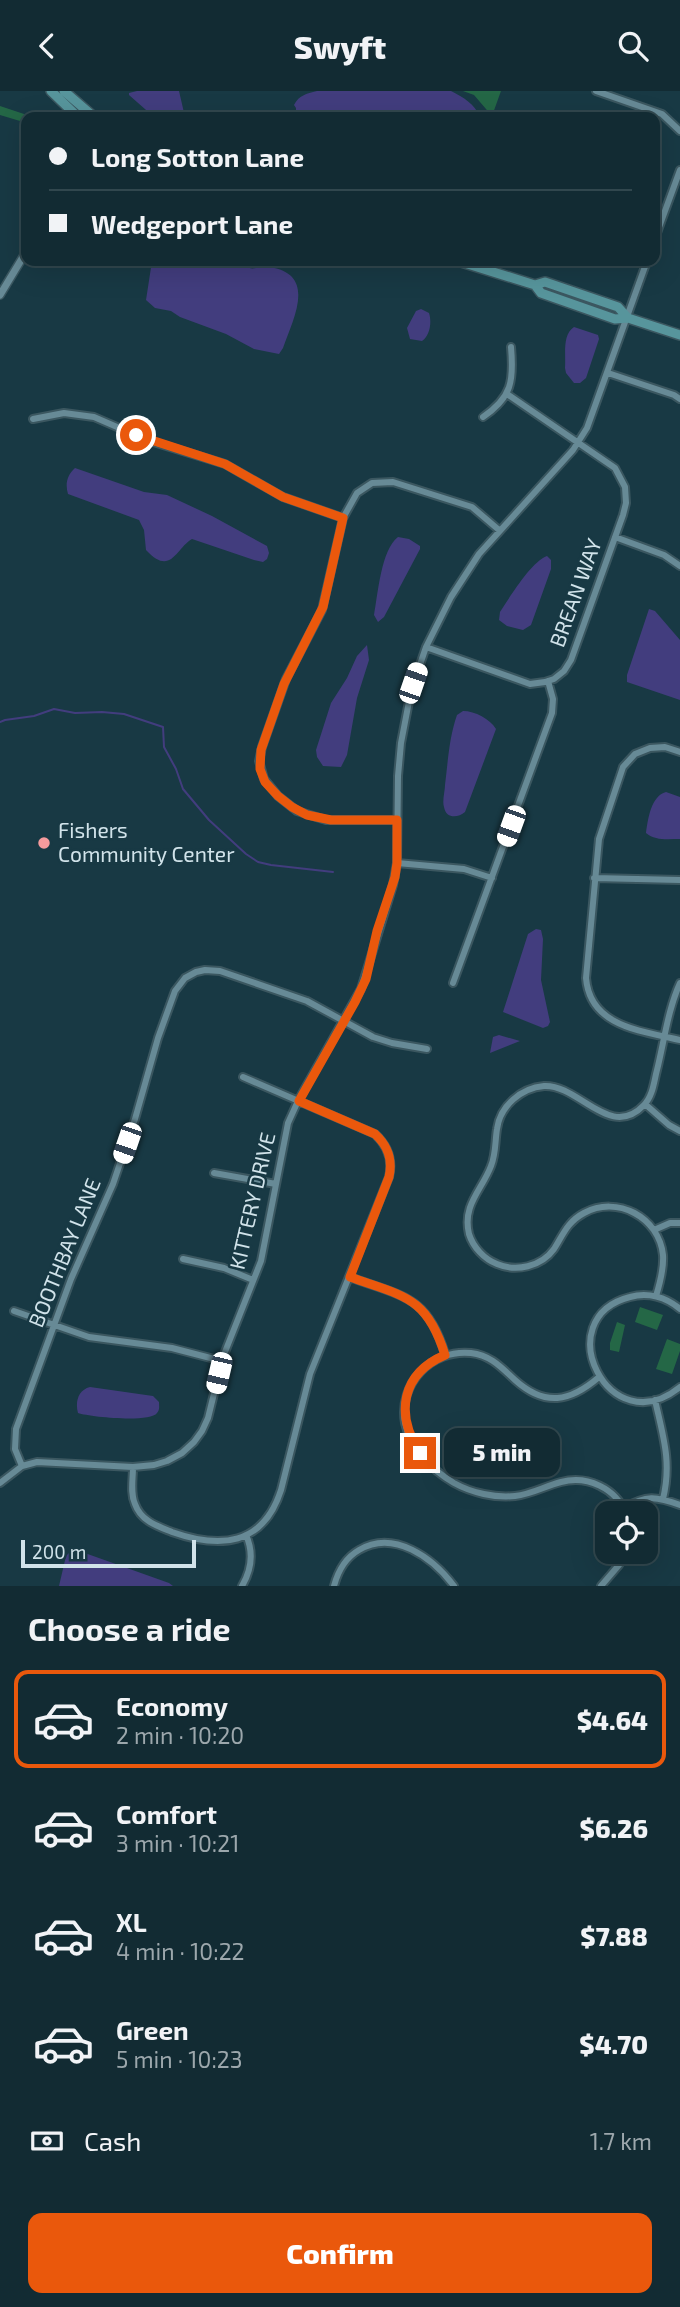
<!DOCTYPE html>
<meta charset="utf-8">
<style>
:root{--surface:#122b33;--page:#1f373f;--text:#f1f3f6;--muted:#9ca7ac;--line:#31474e;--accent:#ea580c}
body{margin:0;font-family:"Exo 2",sans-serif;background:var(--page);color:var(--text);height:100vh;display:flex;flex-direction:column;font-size:26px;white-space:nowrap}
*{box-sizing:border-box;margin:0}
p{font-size:23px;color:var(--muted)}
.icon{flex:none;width:38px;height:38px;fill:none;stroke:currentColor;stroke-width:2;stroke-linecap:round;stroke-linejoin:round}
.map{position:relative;height:1495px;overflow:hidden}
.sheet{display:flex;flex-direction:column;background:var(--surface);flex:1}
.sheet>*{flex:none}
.guide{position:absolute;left:21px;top:21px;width:639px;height:154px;border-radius:14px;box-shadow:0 7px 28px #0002,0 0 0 2px var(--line);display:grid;align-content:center;height:154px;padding:0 28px;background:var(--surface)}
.fabs{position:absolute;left:595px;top:1410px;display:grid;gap:14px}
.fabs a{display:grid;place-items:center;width:63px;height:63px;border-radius:14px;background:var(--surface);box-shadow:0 7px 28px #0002,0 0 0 2px var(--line);font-size:35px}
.scale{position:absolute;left:21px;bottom:18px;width:175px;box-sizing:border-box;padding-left:7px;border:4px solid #d1e3ea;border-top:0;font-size:19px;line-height:24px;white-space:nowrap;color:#d1e3ea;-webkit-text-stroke:5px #183944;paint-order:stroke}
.end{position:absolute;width:32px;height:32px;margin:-16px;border:9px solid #ea580c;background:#fff;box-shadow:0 0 0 4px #fff}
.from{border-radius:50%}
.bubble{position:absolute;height:49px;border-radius:14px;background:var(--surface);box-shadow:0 7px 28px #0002,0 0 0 2px var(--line);font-size:23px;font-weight:800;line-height:49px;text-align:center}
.car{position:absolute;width:21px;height:42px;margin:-21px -10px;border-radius:9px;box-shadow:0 0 5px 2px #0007;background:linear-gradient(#fff 24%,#345 0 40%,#fff 0 76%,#345 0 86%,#fff 0)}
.guide b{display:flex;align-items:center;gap:24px;height:66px;font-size:26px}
.guide b+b{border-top:2px solid var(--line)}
.guide i{width:18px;height:18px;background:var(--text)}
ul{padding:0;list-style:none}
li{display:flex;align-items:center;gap:21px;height:98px;margin:0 14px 10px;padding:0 14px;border:4px solid transparent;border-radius:14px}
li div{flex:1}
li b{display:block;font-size:26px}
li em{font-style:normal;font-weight:800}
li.selected{border-color:var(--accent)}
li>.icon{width:63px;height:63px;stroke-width:1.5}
h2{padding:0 28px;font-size:32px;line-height:84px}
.pay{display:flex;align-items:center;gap:18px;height:77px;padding:0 28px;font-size:26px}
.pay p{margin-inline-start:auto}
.button{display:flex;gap:14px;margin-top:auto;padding:14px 28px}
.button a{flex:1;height:80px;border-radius:14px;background:var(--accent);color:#fff;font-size:28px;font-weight:800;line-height:80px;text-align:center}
header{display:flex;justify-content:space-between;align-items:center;height:91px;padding:0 28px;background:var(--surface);font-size:32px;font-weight:800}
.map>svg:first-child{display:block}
.green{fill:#246746}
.water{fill:#423d7e}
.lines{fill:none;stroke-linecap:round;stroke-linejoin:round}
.stream{stroke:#423d7e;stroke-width:2}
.minor-casing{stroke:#3b5760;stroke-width:10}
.tertiary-casing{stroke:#3b5760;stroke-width:10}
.secondary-casing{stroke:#3b5760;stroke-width:12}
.minor{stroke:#678a96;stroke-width:6}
.tertiary{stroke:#678a96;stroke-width:7}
.secondary{stroke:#57959c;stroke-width:9}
.route{stroke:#ea580c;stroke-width:9}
.poi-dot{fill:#f59b9d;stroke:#183944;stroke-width:2.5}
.labels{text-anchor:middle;stroke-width:5;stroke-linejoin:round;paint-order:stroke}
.street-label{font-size:21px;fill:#d1e3ea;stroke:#183944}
.poi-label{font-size:21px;fill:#d1e3ea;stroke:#183944;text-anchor:start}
</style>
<header><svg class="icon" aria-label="back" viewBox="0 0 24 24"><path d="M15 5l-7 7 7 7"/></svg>Swyft<svg class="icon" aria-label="search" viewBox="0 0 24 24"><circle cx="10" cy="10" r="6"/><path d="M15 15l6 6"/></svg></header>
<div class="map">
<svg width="680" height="1495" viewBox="0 0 680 1495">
<rect width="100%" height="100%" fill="#183944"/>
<!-- green -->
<path class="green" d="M463,0H501L492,25L474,4Z
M0,15L33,26H26V35L20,30L0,24Z
M640,1216L663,1224L657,1239L635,1231Z
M617,1231L625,1234L619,1261L610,1259V1252Z
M667,1248L680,1253V1260L672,1283L656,1278Z"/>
<!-- water -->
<path class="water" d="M137,0H179L185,26H154L129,4V2Z
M317,0H451C464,7 474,12 480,26H296V17L294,14C299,4 306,3 317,0Z
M152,170L238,171C254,183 255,174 269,176C318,183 293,228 283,257L279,263L254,258L226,243L180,226L171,220L155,217L146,209Z
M421,218L429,222C432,231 430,245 422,250L410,248L407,237L416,220Z
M574,236L598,244L599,248L586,287L580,292H574L566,282L565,277C566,263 562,244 574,236Z
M75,377L144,401L167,404L212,425L267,455L269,462L267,468L263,471L254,469L192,448C176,457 171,486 146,459L144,439L139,429L68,403C65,393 67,384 75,377Z
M398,446L409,448L420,455V458L384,526L378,531L374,524C378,503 381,459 398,446Z
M547,465L551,469V478L531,534L523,539L507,535L499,529L500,521C510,506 531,471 547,465Z
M649,518L655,520L680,549V609L627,591V584Z
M367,554L369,569L357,607L347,664L341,676L323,675L317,666L316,659L331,612L347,587L357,565Z
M463,620C475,620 490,628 496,638L465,721C458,727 446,728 444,716C442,710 445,700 445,694C448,670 449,647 457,624Z
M666,701L680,706V748C668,748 655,750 646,742C648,728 651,705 666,701Z
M536,838L541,839L543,848L541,889L550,931L548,935L543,937L503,921L528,843Z
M499,944L520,950L490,962L493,946Z
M90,1296L153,1305L159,1311C159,1315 160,1319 157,1322C150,1332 90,1326 78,1322C75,1311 78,1299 90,1296Z
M70,1461H82L169,1492L173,1495H59L66,1465Z"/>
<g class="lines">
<!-- stream -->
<path class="stream" d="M0,631L5,629L34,625L54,618L75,622L102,621L124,623L163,636L164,656L176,678L183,698L209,729L246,763L258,771L271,774L333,781"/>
<defs>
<path id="minor" d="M596,0L662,23L680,40
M654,150L680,79
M608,282L674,304L680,308
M483,326C512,306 514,290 511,256
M33,328L64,322L94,326L147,349L225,373L283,406L343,427
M615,446L664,464L680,475
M426,556L530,593L545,591L554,588L564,580L571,569L623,424L626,412L625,396L615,377L507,303
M680,661L665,656L650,657L635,663L623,676L599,748L586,887C590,936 642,940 680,949
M397,729H326L297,720L278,705L264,688L259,670L262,656L286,588L322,519L343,427L357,402L372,392L393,391L472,416L499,439
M397,772L464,778L492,787
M594,787L680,789
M453,892L552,622L553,608L548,590
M645,1013L669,1034L680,1040
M214,1082L276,1093
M654,1139L670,1132H680
M183,1168L224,1177L253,1189
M350,1186C403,1206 427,1204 445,1263
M656,1205C660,1192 664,1178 663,1164C659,1126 617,1104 584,1122C567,1131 563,1144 554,1158C541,1176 516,1181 497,1173C484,1168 473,1156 469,1143C462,1114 482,1099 491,1075C496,1063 495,1050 497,1038C500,1015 521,997 544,995C579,993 610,1050 644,1014C653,1005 654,990 657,979C664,951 668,918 680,892
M680,1218C666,1206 648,1201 630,1206C547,1227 609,1354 680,1296
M14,1220L89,1246L172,1257L222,1270
M599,1286C570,1311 545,1316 515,1289C501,1276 490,1264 471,1262C432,1258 398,1292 405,1332C410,1357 432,1379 454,1392C472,1402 495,1407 515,1405C532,1403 545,1395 561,1391C587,1384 616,1397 626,1423
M655,1309C663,1345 672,1371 663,1408
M22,1375L15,1358L16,1338L71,1188L113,1093L135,1028L158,947L175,900L185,887L196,881L205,879L220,880L307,910L373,946L392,952L427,958
M133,1376C133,1388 130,1402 135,1413C141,1430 157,1435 172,1441C220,1458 263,1455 281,1399L310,1283L389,1086C393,1069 388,1055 375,1043L243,986
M0,1392L22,1375L37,1371L133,1376L154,1374L167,1370L182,1362L194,1351L202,1340L208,1327L223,1266L261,1170L288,1032L298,1010L361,898L393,794L397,772L398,685L401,652L411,600L426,556L451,506L479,463L573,359L587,337L647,170
M624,1417C646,1404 656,1405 680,1414
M242,1495C252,1478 254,1462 246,1444
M334,1495C338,1480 345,1467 359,1459C394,1438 433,1467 454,1495
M601,1495L619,1474L626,1461"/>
<path id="tertiary" d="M0,204L26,161"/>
<path id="secondary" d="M51,0L78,26
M64,0L94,26
M458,170L535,194L545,191L618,216L628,227
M535,194L541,202L615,228L628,227L680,244"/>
</defs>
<!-- minor casing -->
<use href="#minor" class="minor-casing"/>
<!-- tertiary casing -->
<use href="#tertiary" class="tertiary-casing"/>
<!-- secondary casing -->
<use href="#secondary" class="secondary-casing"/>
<!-- minor -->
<use href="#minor" class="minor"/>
<!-- tertiary -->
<use href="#tertiary" class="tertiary"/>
<!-- secondary -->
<use href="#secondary" class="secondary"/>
</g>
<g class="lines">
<!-- route -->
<path class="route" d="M136,344L225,373L283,406L343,427L323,516L284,593L261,659L260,678L265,691L278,705L292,716L307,724L331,729H397V772L395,786L377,840L366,888L355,911L299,1010L375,1043C388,1055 393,1068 389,1086L350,1186C403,1205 427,1205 445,1264C401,1283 395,1323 420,1362"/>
</g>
<!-- markers -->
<circle class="poi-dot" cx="44" cy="752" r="7"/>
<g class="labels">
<!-- street labels -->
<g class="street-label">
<text transform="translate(576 502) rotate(-70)" y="7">BREAN WAY</text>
<text transform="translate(253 1110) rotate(-77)" y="7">KITTERY DRIVE</text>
<text transform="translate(65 1162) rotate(-68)" y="7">BOOTHBAY LANE</text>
</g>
<!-- poi labels -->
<g class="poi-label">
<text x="58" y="747">Fishers<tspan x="58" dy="24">Community Center</tspan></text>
</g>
</g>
</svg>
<div class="fabs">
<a><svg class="icon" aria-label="locate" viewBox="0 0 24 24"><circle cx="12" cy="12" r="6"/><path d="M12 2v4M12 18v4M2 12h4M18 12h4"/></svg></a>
</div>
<div class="scale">200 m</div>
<i class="end from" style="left:136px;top:344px"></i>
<i class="end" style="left:420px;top:1362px"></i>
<div class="bubble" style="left:444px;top:1337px;width:116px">5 min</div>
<i class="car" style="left:413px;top:592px;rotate:19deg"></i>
<i class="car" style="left:511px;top:735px;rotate:200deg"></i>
<i class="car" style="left:127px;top:1052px;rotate:199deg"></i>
<i class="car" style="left:219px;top:1282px;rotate:193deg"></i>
<div class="guide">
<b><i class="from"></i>Long Sotton Lane</b>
<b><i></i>Wedgeport Lane</b>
</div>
</div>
<section class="sheet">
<h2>Choose a ride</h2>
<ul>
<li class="selected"><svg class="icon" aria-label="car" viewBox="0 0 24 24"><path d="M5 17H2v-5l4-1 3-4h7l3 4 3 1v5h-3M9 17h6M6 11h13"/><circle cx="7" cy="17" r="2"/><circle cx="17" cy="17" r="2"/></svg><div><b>Economy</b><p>2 min · 10:20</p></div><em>$4.64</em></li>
<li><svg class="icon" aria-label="car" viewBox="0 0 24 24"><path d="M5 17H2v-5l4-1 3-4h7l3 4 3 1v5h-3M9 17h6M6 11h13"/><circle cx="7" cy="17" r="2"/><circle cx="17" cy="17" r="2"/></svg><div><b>Comfort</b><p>3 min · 10:21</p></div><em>$6.26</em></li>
<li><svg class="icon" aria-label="car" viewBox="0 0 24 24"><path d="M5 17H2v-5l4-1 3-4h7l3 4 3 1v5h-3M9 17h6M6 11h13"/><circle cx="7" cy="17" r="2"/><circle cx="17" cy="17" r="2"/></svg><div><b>XL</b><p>4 min · 10:22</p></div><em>$7.88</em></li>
<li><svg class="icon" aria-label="car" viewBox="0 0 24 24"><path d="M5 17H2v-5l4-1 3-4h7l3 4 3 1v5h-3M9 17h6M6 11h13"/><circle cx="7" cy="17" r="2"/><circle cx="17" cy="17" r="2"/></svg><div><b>Green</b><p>5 min · 10:23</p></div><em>$4.70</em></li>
</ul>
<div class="pay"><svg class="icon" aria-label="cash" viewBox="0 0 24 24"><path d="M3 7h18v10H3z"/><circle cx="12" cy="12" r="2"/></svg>Cash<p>1.7 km</p></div>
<div class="button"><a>Confirm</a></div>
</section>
